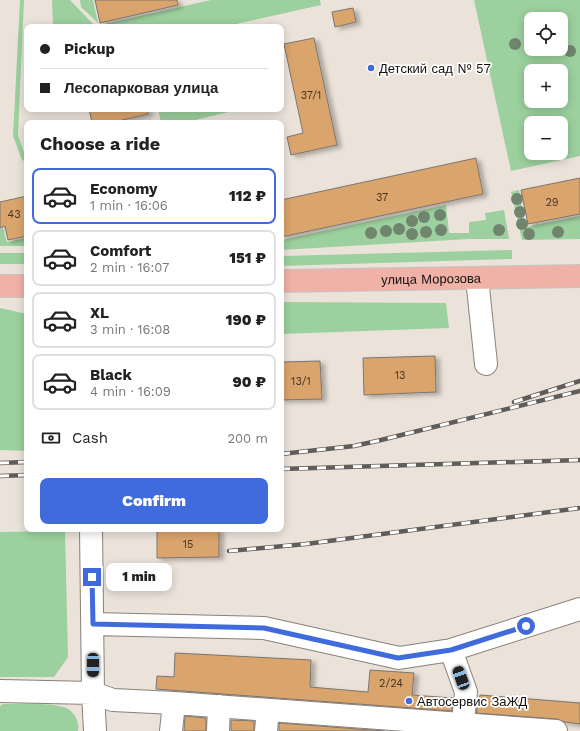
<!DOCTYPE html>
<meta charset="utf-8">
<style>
:root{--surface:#fff;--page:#f2f2f2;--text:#222;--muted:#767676;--line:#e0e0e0;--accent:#406bdc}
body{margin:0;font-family:"Work Sans",sans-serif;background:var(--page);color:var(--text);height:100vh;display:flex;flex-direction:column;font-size:15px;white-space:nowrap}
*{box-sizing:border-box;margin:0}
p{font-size:13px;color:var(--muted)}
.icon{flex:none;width:22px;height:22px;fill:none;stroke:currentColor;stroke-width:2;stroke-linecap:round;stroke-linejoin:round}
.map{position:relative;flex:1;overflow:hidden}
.sheet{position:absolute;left:24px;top:120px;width:260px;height:412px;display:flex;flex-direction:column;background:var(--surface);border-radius:8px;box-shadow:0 2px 10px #0003}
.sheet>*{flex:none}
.guide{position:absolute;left:24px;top:24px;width:260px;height:88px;border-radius:8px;box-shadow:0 2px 10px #0003;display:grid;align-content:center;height:88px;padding:0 16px;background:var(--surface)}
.buttons{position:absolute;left:524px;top:12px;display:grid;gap:8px}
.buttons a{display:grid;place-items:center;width:44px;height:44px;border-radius:8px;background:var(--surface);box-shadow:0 2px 10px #0003;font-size:20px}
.end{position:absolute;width:18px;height:18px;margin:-9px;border:5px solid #406bdc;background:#fff;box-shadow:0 0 0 2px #fff}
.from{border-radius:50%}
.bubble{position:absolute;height:28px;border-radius:8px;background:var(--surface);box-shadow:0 2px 10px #0003;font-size:13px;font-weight:800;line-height:28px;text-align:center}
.car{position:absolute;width:12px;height:24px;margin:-12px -6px;border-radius:5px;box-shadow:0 0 3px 1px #0007;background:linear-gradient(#222 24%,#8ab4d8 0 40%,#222 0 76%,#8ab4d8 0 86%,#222 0)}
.guide b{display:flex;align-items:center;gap:14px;height:38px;font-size:15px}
.guide b+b{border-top:1px solid var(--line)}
.guide i{width:10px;height:10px;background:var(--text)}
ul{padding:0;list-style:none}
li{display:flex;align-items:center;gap:12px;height:56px;margin:0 8px 6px;padding:0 8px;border:2px solid var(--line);border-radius:8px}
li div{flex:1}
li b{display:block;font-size:15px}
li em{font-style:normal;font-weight:800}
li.current{border-color:var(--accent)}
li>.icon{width:36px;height:36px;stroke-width:1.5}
h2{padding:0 16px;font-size:18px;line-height:48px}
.pay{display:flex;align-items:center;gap:10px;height:44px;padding:0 16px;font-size:15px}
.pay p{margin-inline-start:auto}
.action{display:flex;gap:8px;margin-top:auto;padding:8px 16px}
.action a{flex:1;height:46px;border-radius:8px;background:var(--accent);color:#fff;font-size:16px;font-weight:800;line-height:46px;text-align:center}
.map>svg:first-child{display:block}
.green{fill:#9cd09e;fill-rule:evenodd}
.building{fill:#daa46d;stroke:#7d756e;filter:url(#shadow)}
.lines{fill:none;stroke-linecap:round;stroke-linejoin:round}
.minor-casing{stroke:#89817a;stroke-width:24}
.major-casing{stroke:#c6c5c5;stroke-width:24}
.minor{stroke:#fff;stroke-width:22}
.major{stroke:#f0b2a7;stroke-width:22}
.rail-casing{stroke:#615c57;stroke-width:4.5}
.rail{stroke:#fff;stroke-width:3;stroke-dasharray:9;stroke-linecap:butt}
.tree{fill:#71846d}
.route{stroke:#406bdc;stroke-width:5}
.poi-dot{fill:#406bdc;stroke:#fff;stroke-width:1.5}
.labels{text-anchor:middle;stroke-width:3.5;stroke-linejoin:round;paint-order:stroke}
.number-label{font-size:11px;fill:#443424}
.poi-label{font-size:13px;fill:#120f0c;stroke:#fff;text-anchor:start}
.street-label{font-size:13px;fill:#120f0c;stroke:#fff}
</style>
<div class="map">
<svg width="580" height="731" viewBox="0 0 580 731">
<defs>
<filter id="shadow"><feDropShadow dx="4.5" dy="2.5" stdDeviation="2" flood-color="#0004"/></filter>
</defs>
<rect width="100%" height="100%" fill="#ebe3da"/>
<!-- green -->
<path class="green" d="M20,0H24L18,135L25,155L27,156V162L22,160L13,136Z
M52,0H70L96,27H53Z
M80,0H93L98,23L81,7Z
M211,0H320L321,5L236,24V27H102L100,25Z
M474,0H580V156L511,171ZM531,19H561V49H531ZM531,71H561V101H531ZM531,123H561V153H531Z
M158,109H241L183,123H161Z
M519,190L525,227L580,216V239L522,240L511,192Z
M446,205L449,233H469V222L486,220L485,213L504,210L509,239H469L281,250V240Z
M3,228L7,242L27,238V246H0V229Z
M512,250V259L281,266V256Z
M0,253H27V264H0Z
M281,302L446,303L449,328L281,334Z
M0,308L27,314V451L0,450Z
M65,531L68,657L54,677H0V532Z
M3,704C20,704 51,702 66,708C74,711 80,722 78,731H0V706Z"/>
<!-- building -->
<path class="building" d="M95,0H177L178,5L100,23Z
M353,8L356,22L335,27L332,12Z
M314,38L337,145L291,155L287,137L303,133L284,44Z
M89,109H148V114L110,123H92Z
M476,158L483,194L281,237V200Z
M580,178V214L528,224L521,190Z
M27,196V236L8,240L5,226L0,228V202Z
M435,356L436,392L364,395L363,358Z
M320,361L322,399L281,400V362Z
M219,529V557L157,558V530Z
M175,653L311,660L310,687L368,692L370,670L414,673L412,695L453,698L452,711L156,689L157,676L174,677Z
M480,695L580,703V724L565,722L557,719L476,713Z
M185,716L206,718V731H184Z
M231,720L254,721V731H231Z
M279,723L385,731H279Z"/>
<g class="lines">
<defs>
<path id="minor" d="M477,278L486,364
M91,529L93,693L95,731
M93,624L264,628L399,658L451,650L580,609
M451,650L466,692L462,731
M0,691L93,693L113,700L174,703L556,731
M171,731L174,703
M218,731L219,706
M266,731L268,710"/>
<g id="major">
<path id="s1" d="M281,281L580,276"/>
<path d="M0,286H27"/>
</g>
</defs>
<!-- minor casing -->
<use href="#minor" class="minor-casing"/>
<!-- major casing -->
<use href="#major" class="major-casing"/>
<!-- minor -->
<use href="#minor" class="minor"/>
<!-- major -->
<use href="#major" class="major"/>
<defs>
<path id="rail" d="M514,402L580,381
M281,454L354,446L377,441L580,391
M0,463L27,462
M281,469L580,460
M0,476L27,475
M229,551L306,544L580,508"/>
</defs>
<!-- rail casing -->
<use href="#rail" class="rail-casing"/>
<!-- rail -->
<use href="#rail" class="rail"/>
</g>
<!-- trees -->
<g class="tree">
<circle cx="515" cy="44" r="6"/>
<circle cx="570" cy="51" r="6"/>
<circle cx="517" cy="199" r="6"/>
<circle cx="520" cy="212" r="6"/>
<circle cx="440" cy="215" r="6"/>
<circle cx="424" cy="217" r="6"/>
<circle cx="412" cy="221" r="6"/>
<circle cx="522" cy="224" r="6"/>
<circle cx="399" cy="229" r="6"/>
<circle cx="441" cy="230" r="6"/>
<circle cx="499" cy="230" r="6"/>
<circle cx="386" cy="231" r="6"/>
<circle cx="426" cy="232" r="6"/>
<circle cx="558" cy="232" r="6"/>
<circle cx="371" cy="233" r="6"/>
<circle cx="412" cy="234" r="6"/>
<circle cx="529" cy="234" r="6"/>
</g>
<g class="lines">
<!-- route -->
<path class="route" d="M92,577L93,624L264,628L398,658L451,650L526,626"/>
</g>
<!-- markers -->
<g class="poi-dot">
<circle cx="371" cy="68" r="4"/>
<circle cx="409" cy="701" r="4"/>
</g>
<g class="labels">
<!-- number labels -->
<g class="number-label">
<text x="311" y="99">37/1</text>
<text x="382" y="201">37</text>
<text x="552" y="206">29</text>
<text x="14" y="218">43</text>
<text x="400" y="379">13</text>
<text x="301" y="385">13/1</text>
<text x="188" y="548">15</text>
<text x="391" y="687">2/24</text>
</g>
<!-- poi labels -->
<g class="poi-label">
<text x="379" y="73">Детский сад № 57</text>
<text x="417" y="706">Автосервис ЗаЖД</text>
</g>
<!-- street labels -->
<g class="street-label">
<text dy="5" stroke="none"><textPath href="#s1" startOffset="150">улица Морозова</textPath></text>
</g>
</g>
</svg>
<div class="buttons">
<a><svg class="icon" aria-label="locate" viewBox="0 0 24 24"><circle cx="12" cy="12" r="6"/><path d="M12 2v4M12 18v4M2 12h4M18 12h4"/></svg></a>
<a>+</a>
<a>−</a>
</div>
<i class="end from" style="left:526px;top:626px"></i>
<i class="end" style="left:92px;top:577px"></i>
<div class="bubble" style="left:106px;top:563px;width:66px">1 min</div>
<i class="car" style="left:93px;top:665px;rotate:180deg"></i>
<i class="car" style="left:461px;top:678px;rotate:340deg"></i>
<div class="guide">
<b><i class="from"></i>Pickup</b>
<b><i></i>Лесопарковая улица</b>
</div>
<section class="sheet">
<h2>Choose a ride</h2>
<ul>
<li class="current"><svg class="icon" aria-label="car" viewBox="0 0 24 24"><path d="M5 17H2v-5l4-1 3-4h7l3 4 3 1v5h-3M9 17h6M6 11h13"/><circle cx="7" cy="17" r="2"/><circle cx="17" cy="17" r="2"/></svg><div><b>Economy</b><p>1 min · 16:06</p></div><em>112 ₽</em></li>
<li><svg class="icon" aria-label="car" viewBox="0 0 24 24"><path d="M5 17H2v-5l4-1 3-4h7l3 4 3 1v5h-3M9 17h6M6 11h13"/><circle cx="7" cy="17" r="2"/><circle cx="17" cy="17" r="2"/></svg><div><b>Comfort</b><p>2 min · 16:07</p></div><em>151 ₽</em></li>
<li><svg class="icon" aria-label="car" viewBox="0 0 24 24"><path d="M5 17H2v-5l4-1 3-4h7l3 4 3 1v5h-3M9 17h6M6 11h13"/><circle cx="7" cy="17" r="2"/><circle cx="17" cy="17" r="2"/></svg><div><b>XL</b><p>3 min · 16:08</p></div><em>190 ₽</em></li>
<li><svg class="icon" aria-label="car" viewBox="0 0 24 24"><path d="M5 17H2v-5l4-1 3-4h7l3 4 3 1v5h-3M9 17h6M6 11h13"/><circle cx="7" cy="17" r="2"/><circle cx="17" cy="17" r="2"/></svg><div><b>Black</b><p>4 min · 16:09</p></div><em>90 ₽</em></li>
</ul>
<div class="pay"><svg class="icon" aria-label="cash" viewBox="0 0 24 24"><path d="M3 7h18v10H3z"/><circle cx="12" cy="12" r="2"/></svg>Cash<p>200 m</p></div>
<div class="action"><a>Confirm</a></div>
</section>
</div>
